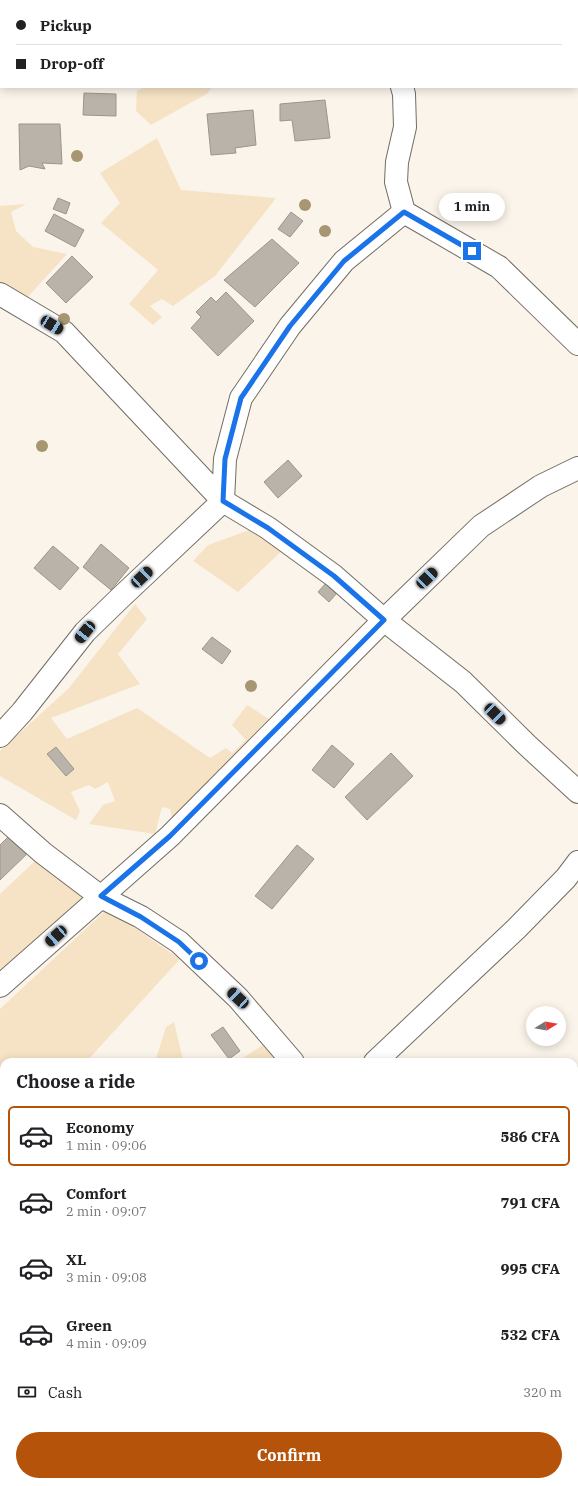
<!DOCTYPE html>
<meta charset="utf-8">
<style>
:root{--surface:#fff;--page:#f2f2f2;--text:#202124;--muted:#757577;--line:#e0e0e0;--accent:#b45309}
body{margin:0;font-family:"IBM Plex Serif",serif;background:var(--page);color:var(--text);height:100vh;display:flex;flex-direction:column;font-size:15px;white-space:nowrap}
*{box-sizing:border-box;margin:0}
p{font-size:13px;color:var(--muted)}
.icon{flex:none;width:22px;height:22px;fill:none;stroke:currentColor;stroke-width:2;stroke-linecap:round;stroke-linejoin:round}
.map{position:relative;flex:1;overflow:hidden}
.panel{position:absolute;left:0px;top:1058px;width:578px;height:428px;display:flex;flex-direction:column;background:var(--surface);border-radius:12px 12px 0 0;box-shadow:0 2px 10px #0003}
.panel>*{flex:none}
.top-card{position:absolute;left:0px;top:0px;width:578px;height:88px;box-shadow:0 2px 10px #0003;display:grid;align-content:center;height:88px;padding:0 16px;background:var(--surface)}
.needle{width:26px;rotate:79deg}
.tools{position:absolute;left:526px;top:1006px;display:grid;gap:8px}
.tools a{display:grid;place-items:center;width:40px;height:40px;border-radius:50%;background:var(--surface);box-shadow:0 2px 10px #0003;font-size:20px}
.end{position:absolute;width:18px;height:18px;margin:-9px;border:5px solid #1a73e8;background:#fff;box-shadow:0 0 0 2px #fff}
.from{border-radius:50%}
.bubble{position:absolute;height:28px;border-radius:14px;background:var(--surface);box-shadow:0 2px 10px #0003;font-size:13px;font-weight:700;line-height:28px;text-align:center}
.car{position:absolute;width:12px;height:24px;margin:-12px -6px;border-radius:5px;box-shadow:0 0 3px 1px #0007;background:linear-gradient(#222 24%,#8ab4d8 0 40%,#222 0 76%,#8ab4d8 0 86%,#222 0)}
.top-card b{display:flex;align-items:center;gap:14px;height:38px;font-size:15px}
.top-card b+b{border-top:1px solid var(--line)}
.top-card i{width:10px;height:10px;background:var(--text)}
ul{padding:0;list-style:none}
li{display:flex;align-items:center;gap:12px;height:60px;margin:0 8px 6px;padding:0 8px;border:2px solid transparent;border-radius:6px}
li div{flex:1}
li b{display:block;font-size:15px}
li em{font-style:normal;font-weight:700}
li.on{border-color:var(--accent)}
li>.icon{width:36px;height:36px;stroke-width:1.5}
h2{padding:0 16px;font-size:18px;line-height:48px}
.pay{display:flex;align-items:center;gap:10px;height:44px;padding:0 16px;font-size:15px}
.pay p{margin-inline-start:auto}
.cta{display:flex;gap:8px;margin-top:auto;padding:8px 16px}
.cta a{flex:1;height:46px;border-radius:24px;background:var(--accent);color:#fff;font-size:16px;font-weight:700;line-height:46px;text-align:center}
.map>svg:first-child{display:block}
.green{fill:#f6e3c5}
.building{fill:#b9b3a9;stroke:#9b958c}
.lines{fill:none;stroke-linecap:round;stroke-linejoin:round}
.minor-casing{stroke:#726c64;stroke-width:24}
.minor{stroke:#fff;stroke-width:22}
.tree{fill:#a89672}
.route{stroke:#1a73e8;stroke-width:5}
</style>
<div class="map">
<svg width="578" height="1486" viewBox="0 0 578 1486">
<rect width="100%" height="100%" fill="#faf4ea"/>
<!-- green -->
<path class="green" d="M145,87H212L208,93L151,125L136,111L137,91Z
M157,138L181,190L276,198L215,276L173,306L162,299L150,306L162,317L153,325L129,304L158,270L101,223L120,203L100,173Z
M26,204L11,212L16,231L33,247L67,254L26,299L0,285V206Z
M255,528L284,549L238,592L193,561L208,545Z
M135,604L147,619L118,654L140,684L51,718L67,739L137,708L210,758L226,748L232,753L246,740L232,725L247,705L275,723L174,828L170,809L162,807L155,834L89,824L103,805L115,801L108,782L95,789L89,785L71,792L80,811L76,820L0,776V751L69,688Z
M36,860L91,899L0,978V894Z
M107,909L180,959L86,1062H4V1077L0,1074V1009Z
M174,1022L183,1060L181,1062H155L166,1027Z
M266,1043L283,1062H237Z
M0,1304L4,1308V1414L0,1419Z"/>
<!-- building -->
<path class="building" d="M84,93L116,94V116L83,115Z
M325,100L330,138L295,141L292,120L280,121V104Z
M253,110L256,145L235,148L236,153L211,155L207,114Z
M19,124H60L62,164L42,163L45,169L29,166L20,170Z
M58,198L70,203L66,214L53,209Z
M291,212L303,221L290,237L278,229Z
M54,214L84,230L75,247L45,231Z
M272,239L299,263L255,307L224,280Z
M72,256L93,277L66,303L46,283Z
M226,292L254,321L218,356L191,328L201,317L196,312L211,297L216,302Z
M288,460L302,476L278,498L264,482Z
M101,544L129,568L111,590L83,567Z
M53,546L79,568L60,590L34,568Z
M326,583L337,593L329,602L318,592Z
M212,637L231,651L222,664L202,649Z
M332,745L354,764L334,788L312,770Z
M56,747L74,769L66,776L47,754Z
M391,753L413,776L367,820L345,797Z
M15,830L33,848L0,880V845Z
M297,845L314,859L272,909L255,896Z
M223,1027L240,1051L229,1059L211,1035Z
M4,1128V1161L0,1164V1131Z
M442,1482H460L462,1486H444Z
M514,1482H528L532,1486H510Z"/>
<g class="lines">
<defs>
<path id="minor" d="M183,1V0
M371,1V0
M519,1V0
M0,39H1
M577,47H578
M402,87L404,94L405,127L397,162L396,182L404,212L499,267L578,344
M0,294L64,332L223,501L268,528L334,576L384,620L463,682L527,745L578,792
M0,736L22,712L85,632L119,599L223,501L225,459L241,398L290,326L344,261L404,212
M0,815L43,853L101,897L141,917L179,942L238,998L293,1062
M0,986L170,836L384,620L481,526L541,486L578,468
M375,1062L516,929L566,878L578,862
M574,1219L578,1215
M0,1265L4,1270
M0,1438L4,1436
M574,1457L578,1453
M186,1482L191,1486
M302,1486L306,1482
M545,1486L549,1482"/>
</defs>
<!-- minor casing -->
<use href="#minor" class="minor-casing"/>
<!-- minor -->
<use href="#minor" class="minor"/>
</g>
<!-- trees -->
<g class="tree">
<circle cx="77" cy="156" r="6"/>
<circle cx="305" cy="205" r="6"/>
<circle cx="325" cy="231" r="6"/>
<circle cx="64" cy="319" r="6"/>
<circle cx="42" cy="446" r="6"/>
<circle cx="251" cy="686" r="6"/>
</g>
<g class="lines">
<!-- route -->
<path class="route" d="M199,961L179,942L141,917L101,896L170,836L384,620L334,576L268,528L223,501L225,459L241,398L290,326L344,261L404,212L472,251"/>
</g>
</svg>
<div class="tools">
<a><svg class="needle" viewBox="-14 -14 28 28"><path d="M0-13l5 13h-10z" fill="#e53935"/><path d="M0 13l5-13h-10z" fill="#757577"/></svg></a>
</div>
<i class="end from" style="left:199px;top:961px"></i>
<i class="end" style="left:472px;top:251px"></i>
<div class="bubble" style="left:439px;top:193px;width:66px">1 min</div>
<i class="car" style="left:52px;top:325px;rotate:121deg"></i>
<i class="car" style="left:142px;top:577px;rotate:47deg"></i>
<i class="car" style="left:427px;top:578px;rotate:46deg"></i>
<i class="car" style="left:85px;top:632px;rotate:219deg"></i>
<i class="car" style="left:495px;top:714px;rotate:135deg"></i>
<i class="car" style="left:56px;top:936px;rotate:228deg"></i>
<i class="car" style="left:238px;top:998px;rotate:313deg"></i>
<div class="top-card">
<b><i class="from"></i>Pickup</b>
<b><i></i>Drop-off</b>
</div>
<section class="panel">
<h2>Choose a ride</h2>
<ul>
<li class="on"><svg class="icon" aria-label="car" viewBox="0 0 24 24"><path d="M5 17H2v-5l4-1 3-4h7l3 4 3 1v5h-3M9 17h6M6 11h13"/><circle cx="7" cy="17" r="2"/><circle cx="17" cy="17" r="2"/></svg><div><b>Economy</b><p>1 min · 09:06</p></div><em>586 CFA</em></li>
<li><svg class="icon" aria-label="car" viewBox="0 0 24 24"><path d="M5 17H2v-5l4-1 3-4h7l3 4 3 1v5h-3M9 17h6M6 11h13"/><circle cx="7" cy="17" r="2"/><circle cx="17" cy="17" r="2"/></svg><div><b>Comfort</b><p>2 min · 09:07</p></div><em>791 CFA</em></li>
<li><svg class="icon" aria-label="car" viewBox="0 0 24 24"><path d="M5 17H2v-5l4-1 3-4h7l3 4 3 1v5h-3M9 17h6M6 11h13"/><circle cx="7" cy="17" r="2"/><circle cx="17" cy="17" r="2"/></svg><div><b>XL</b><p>3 min · 09:08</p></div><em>995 CFA</em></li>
<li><svg class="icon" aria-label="car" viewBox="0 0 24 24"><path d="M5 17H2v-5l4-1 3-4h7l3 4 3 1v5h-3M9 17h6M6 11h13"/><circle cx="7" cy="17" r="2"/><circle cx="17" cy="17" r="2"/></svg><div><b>Green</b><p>4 min · 09:09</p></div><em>532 CFA</em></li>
</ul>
<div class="pay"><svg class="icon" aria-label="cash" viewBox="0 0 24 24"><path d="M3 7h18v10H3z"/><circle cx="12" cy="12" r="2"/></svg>Cash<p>320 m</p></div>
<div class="cta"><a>Confirm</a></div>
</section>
</div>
